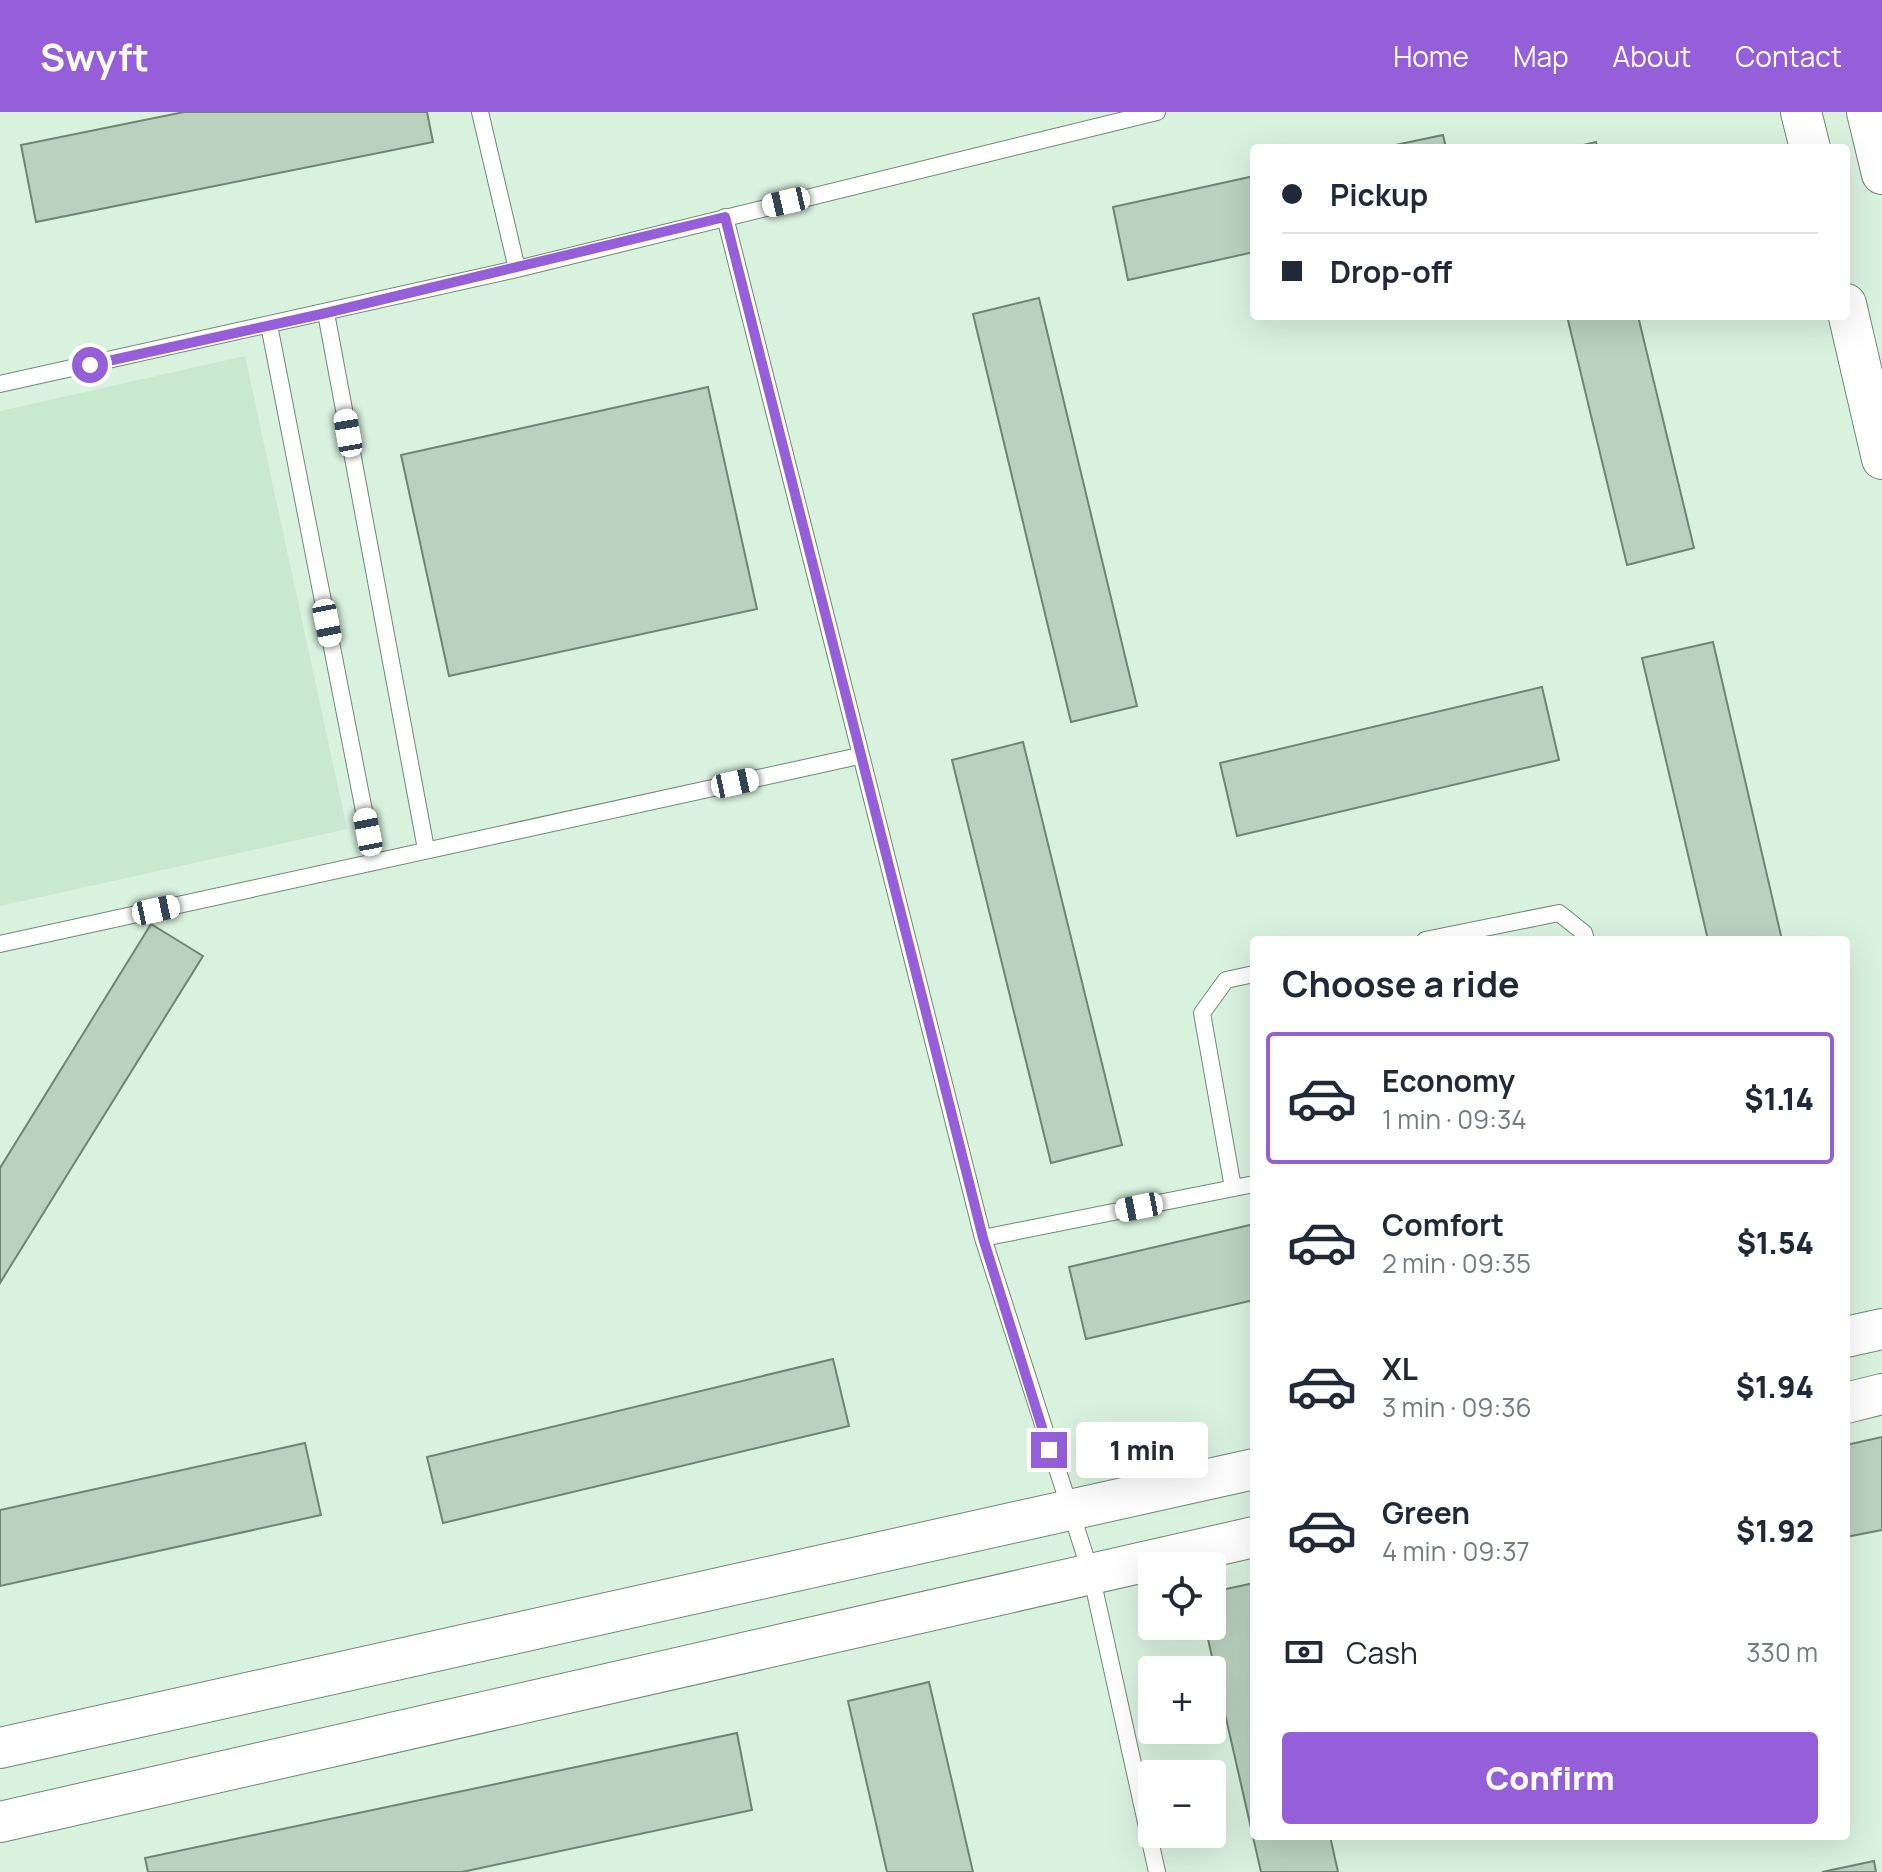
<!DOCTYPE html>
<meta charset="utf-8">
<style>
:root{--surface:#fff;--page:#f6f6f7;--text:#1f2937;--muted:#747a83;--line:#e0e1e3;--accent:#945fd8}
body{margin:0;font-family:Manrope,sans-serif;background:var(--page);color:var(--text);height:100vh;display:flex;flex-direction:column;font-size:30px;white-space:nowrap}
*{box-sizing:border-box;margin:0}
p{font-size:26px;color:var(--muted)}
.icon{flex:none;width:44px;height:44px;fill:none;stroke:currentColor;stroke-width:2;stroke-linecap:round;stroke-linejoin:round}
.map{position:relative;flex:1;overflow:hidden}
.panel{position:absolute;left:1250px;top:824px;width:600px;height:904px;display:flex;flex-direction:column;background:var(--surface);border-radius:8px;box-shadow:0 8px 32px #0002}
.panel>*{flex:none}
.banner{position:absolute;left:1250px;top:32px;width:600px;height:176px;border-radius:8px;box-shadow:0 8px 32px #0002;display:grid;align-content:center;height:176px;padding:0 32px;background:var(--surface)}
.controls{position:absolute;left:1138px;top:1440px;display:grid;gap:16px}
.controls a{display:grid;place-items:center;width:88px;height:88px;border-radius:8px;background:var(--surface);box-shadow:0 8px 32px #0002;font-size:40px}
.end{position:absolute;width:36px;height:36px;margin:-18px;border:10px solid #945fd8;background:#fff;box-shadow:0 0 0 4px #fff}
.from{border-radius:50%}
.bubble{position:absolute;height:56px;border-radius:8px;background:var(--surface);box-shadow:0 8px 32px #0002;font-size:26px;font-weight:800;line-height:56px;text-align:center}
.car{position:absolute;width:24px;height:48px;margin:-24px -12px;border-radius:10px;box-shadow:0 0 6px 2px #0007;background:linear-gradient(#fff 24%,#345 0 40%,#fff 0 76%,#345 0 86%,#fff 0)}
.banner b{display:flex;align-items:center;gap:28px;height:76px;font-size:30px}
.banner b+b{border-top:2px solid var(--line)}
.banner i{width:20px;height:20px;background:var(--text)}
ul{padding:0;list-style:none}
li{display:flex;align-items:center;gap:24px;height:132px;margin:0 16px 12px;padding:0 16px;border:4px solid transparent;border-radius:8px}
li div{flex:1}
li b{display:block;font-size:30px}
li em{font-style:normal;font-weight:800}
li.active{border-color:var(--accent)}
li>.icon{width:72px;height:72px;stroke-width:1.5}
h2{padding:0 32px;font-size:36px;line-height:96px}
.pay{display:flex;align-items:center;gap:20px;height:88px;padding:0 32px;font-size:30px}
.pay p{margin-inline-start:auto}
.primary-button{display:flex;gap:16px;margin-top:auto;padding:16px 32px}
.primary-button a{flex:1;height:92px;border-radius:8px;background:var(--accent);color:#fff;font-size:32px;font-weight:800;line-height:92px;text-align:center}
header{display:flex;align-items:center;gap:48px;box-sizing:border-box;height:112px;padding:0 40px;background:var(--accent);color:#fff}
header strong{font-size:38px}
nav{display:flex;gap:44px;margin-inline-start:auto;font-size:28px}
.map>svg:first-child{display:block}
.built{fill:#c8e8cf}
.building{fill:#b9d1be;stroke:#6e8573;stroke-width:2}
.lines{fill:none;stroke-linecap:round;stroke-linejoin:round}
.service-casing{stroke:#708775;stroke-width:18}
.tertiary-casing{stroke:#708775;stroke-width:42}
.service{stroke:#fff;stroke-width:16}
.tertiary{stroke:#fff;stroke-width:40}
.route{stroke:#945fd8;stroke-width:10}
</style>
<header>
<strong>Swyft</strong>
<nav><a>Home</a><a>Map</a><a>About</a><a>Contact</a></nav>
</header>
<div class="map">
<svg width="1882" height="1760" viewBox="0 0 1882 1760">
<rect width="100%" height="100%" fill="#d9f2de"/>
<!-- built -->
<path class="built" d="M245,244L347,717L0,794V299Z"/>
<!-- building -->
<path class="building" d="M184,0H427L433,30L36,110L21,33Z
M1443,23L1446,36H1381Z
M1596,30L1598,36H1571Z
M1254,64V140L1128,168L1113,95Z
M1039,186L1137,594L1071,610L973,202Z
M1567,204H1638L1694,436L1627,453Z
M708,275L757,497L449,564L401,343Z
M1713,530L1782,828H1708L1642,546Z
M1542,575L1559,648L1237,724L1220,651Z
M1023,630L1122,1033L1051,1051L952,648Z
M151,812L203,844L0,1171V1056Z
M1254,1112V1188L1086,1227L1069,1155Z
M833,1247L849,1314L443,1411L427,1345Z
M1882,1325V1418L1846,1425V1333Z
M305,1331L321,1403L0,1474V1398Z
M1254,1471V1724H1330L1338,1760H1261L1205,1514H1212V1480Z
M929,1570L973,1760H887L848,1589Z
M737,1621L752,1698L462,1760H148L145,1746Z
M1874,1749L1876,1760H1822Z"/>
<g class="lines">
<defs>
<path id="service" d="M480,0L517,157
M725,105L983,1126L1091,1462L1157,1760
M326,201L426,737
M269,213L374,750
M0,272L517,157L1157,0
M1425,828L1559,801L1584,821L1586,828
M0,832L859,644
M1233,1076L1202,901L1226,868L1254,862
M983,1126L1254,1072"/>
<path id="tertiary" d="M1801,0L1810,36
M1867,0L1882,62
M1846,192L1882,347
M1846,1225L1882,1217
M1846,1291L1882,1282
M0,1636L1254,1357
M0,1710L1254,1425"/>
</defs>
<!-- service casing -->
<use href="#service" class="service-casing"/>
<!-- tertiary casing -->
<use href="#tertiary" class="tertiary-casing"/>
<!-- service -->
<use href="#service" class="service"/>
<!-- tertiary -->
<use href="#tertiary" class="tertiary"/>
</g>
<g class="lines">
<!-- route -->
<path class="route" d="M90,253L326,201L725,105L983,1126L1049,1338"/>
</g>
</svg>
<div class="controls">
<a><svg class="icon" aria-label="locate" viewBox="0 0 24 24"><circle cx="12" cy="12" r="6"/><path d="M12 2v4M12 18v4M2 12h4M18 12h4"/></svg></a>
<a>+</a>
<a>−</a>
</div>
<i class="end from" style="left:90px;top:253px"></i>
<i class="end" style="left:1049px;top:1338px"></i>
<div class="bubble" style="left:1076px;top:1310px;width:132px">1 min</div>
<i class="car" style="left:786px;top:90px;rotate:257deg"></i>
<i class="car" style="left:348px;top:321px;rotate:350deg"></i>
<i class="car" style="left:327px;top:511px;rotate:169deg"></i>
<i class="car" style="left:735px;top:671px;rotate:78deg"></i>
<i class="car" style="left:368px;top:720px;rotate:349deg"></i>
<i class="car" style="left:156px;top:798px;rotate:78deg"></i>
<i class="car" style="left:1139px;top:1095px;rotate:259deg"></i>
<div class="banner">
<b><i class="from"></i>Pickup</b>
<b><i></i>Drop-off</b>
</div>
<section class="panel">
<h2>Choose a ride</h2>
<ul>
<li class="active"><svg class="icon" aria-label="car" viewBox="0 0 24 24"><path d="M5 17H2v-5l4-1 3-4h7l3 4 3 1v5h-3M9 17h6M6 11h13"/><circle cx="7" cy="17" r="2"/><circle cx="17" cy="17" r="2"/></svg><div><b>Economy</b><p>1 min · 09:34</p></div><em>$1.14</em></li>
<li><svg class="icon" aria-label="car" viewBox="0 0 24 24"><path d="M5 17H2v-5l4-1 3-4h7l3 4 3 1v5h-3M9 17h6M6 11h13"/><circle cx="7" cy="17" r="2"/><circle cx="17" cy="17" r="2"/></svg><div><b>Comfort</b><p>2 min · 09:35</p></div><em>$1.54</em></li>
<li><svg class="icon" aria-label="car" viewBox="0 0 24 24"><path d="M5 17H2v-5l4-1 3-4h7l3 4 3 1v5h-3M9 17h6M6 11h13"/><circle cx="7" cy="17" r="2"/><circle cx="17" cy="17" r="2"/></svg><div><b>XL</b><p>3 min · 09:36</p></div><em>$1.94</em></li>
<li><svg class="icon" aria-label="car" viewBox="0 0 24 24"><path d="M5 17H2v-5l4-1 3-4h7l3 4 3 1v5h-3M9 17h6M6 11h13"/><circle cx="7" cy="17" r="2"/><circle cx="17" cy="17" r="2"/></svg><div><b>Green</b><p>4 min · 09:37</p></div><em>$1.92</em></li>
</ul>
<div class="pay"><svg class="icon" aria-label="cash" viewBox="0 0 24 24"><path d="M3 7h18v10H3z"/><circle cx="12" cy="12" r="2"/></svg>Cash<p>330 m</p></div>
<div class="primary-button"><a>Confirm</a></div>
</section>
</div>
